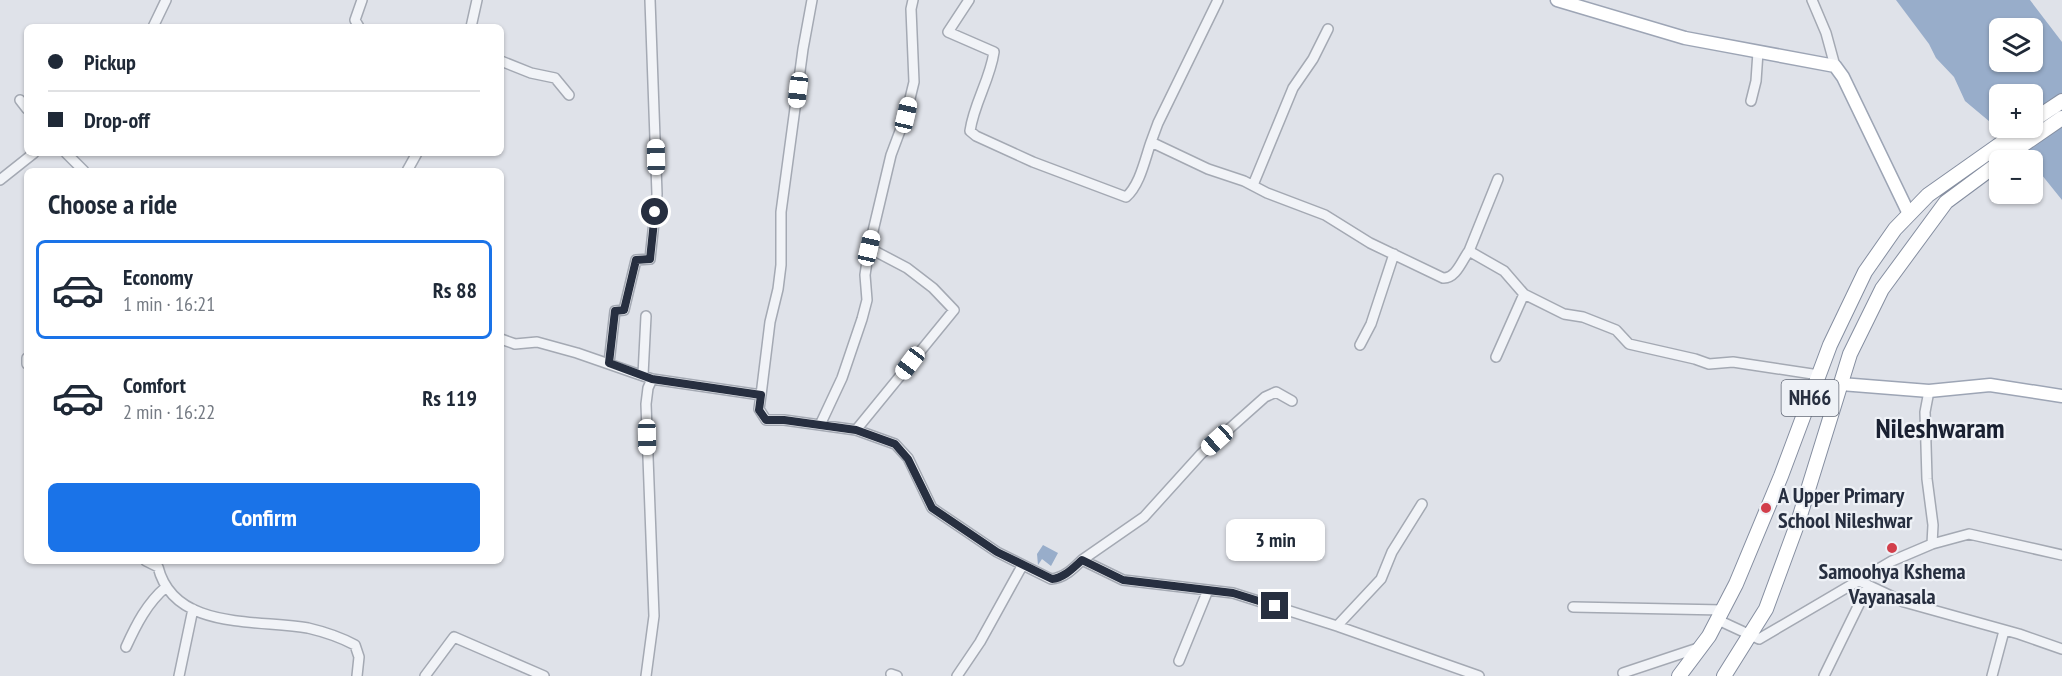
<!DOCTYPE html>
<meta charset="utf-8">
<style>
:root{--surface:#fff;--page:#f2f2f3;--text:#1f2937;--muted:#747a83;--line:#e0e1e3;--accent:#1a73e8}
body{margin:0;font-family:"PT Sans Narrow",sans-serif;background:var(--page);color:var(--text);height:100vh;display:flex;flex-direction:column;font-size:22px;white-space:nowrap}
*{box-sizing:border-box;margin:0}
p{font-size:20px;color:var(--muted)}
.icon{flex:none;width:33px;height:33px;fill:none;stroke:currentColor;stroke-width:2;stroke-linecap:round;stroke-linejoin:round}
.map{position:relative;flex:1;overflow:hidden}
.drawer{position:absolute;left:24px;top:168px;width:480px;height:396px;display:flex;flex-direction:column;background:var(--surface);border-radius:9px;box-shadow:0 2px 4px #0004}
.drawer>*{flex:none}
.top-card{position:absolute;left:24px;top:24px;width:480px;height:132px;border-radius:9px;box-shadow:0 2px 4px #0004;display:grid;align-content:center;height:132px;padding:0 24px;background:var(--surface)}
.tools{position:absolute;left:1989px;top:18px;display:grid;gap:12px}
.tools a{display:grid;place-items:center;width:54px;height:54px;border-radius:9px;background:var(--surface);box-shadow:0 2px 4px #0004;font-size:30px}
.end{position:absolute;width:27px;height:27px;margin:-14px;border:8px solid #272f40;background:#fff;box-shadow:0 0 0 3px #fff}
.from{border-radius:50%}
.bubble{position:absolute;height:42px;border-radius:9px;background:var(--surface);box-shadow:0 2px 4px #0004;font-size:20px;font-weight:700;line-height:42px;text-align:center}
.car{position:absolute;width:18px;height:36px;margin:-18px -9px;border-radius:8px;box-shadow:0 0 4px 2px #0007;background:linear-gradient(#fff 24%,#345 0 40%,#fff 0 76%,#345 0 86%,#fff 0)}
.top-card b{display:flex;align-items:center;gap:21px;height:57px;font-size:22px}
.top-card b+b{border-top:2px solid var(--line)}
.top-card i{width:15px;height:15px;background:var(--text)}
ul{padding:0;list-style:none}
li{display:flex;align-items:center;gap:18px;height:99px;margin:0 12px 9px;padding:0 12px;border:3px solid transparent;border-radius:9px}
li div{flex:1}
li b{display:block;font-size:22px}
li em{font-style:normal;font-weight:700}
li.current{border-color:var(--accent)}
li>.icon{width:54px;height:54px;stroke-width:1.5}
h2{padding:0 24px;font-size:27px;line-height:72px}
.action{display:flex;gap:12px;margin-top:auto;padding:12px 24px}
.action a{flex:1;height:69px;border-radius:9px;background:var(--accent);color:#fff;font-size:24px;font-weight:700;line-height:69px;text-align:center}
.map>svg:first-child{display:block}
.water{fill:#98adca;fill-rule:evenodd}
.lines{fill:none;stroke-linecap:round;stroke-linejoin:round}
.minor-casing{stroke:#a4a9b3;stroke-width:12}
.major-casing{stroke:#9da5b5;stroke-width:15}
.highway-casing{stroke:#858ea0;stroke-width:16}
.minor{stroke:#f1f3f7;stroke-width:9}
.major{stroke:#fff;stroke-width:12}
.highway{stroke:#fff;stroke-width:14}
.route{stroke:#272f40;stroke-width:8}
.poi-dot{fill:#d23f4b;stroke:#eef1f6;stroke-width:2}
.labels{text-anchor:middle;stroke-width:4.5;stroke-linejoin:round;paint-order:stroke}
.shield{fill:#eef1f6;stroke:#636977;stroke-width:1.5}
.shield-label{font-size:21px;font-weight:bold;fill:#272f40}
.poi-label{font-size:22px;font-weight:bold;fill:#272f40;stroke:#eef1f6;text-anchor:start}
.district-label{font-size:28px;font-weight:bold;fill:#192031;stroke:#eef1f6}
</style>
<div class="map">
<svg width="2062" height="676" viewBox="0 0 2062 676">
<rect width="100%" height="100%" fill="#dfe2e9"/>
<!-- water -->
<path class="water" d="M1896,0H2030L2062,42V200L2033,164L2032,160H2028L2016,152L2002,132L1965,101L1954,77L1936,58L1929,44ZM2000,28H2032V62H2000ZM2000,94H2032V128H2000Z
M1043,545L1058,553L1051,566L1042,559L1038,565L1037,554Z"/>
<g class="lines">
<defs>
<path id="minor" d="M969,0L948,32L994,52C990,80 974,103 970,131L976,136L1033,162L1126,197C1140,185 1145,159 1151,142
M1218,0L1158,123L1151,142L1208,169L1244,181L1267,193L1325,215L1370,243L1443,278C1456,279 1462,260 1469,251L1504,271L1524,294L1564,314L1583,317L1616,330L1629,344L1695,359L1709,364L1733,362L1819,375
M1812,0L1826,33L1835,66
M153,27L166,0
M359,27L355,20L362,0
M471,27L477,0
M501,61L531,73L555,78L569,95
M20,100L27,109
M1751,101L1756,81L1758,52
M66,153L84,171
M407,171L417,153
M0,180L34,153
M1253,185L1293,88L1313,59L1328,29
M1469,251L1498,179
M501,339L515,344L537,342L577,353L652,379L761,395L759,409L766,420H784L856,430L895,444L908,458L932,508L997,552L1051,579C1064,578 1073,569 1082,560L1123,580L1233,593L1337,626L1479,676
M1360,345L1371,324L1394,254
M1496,357L1524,294
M27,358V364
M609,363L615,311L624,310L636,260L650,259L657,194L650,0
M643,375L646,316
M1929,391L1925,412L1927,479L1933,525L1932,544
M761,395L770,322L778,289L781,265V212L803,49L812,0
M820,425L842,378L862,319L867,300L865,275L869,248L891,155L906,115L914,82L911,9L913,0
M856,430L954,310L933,288L907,268L869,248
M1082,560L1144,517L1201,454L1265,397L1276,392L1292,401
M146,561L158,567C174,631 257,619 308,628C325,632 340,637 355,645L359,657L357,676
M1857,580L1904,602L2019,634L2062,649
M1573,607L1723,610
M1718,620L1759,639L1892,561L1932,544L1969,534L2062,555
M1337,626L1381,579L1392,552L1422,504
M126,647C136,625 147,603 166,587
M1179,661L1208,590
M1623,673L1701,647
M891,674L897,676
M179,676L193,609
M425,676L454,637L544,676
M646,676L654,616L646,404L648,388L652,379
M957,676L980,642L1022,566
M1824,676L1868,586
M1992,676L2004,631"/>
<path id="major" d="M1557,0L1685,38L1835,66L1843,77L1909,214
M1841,384L1929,391L1990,385L2062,396"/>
<path id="highway" d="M2032,121L2062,101
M2001,160L2062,118
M1679,676L1709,636L1736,584L1781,476L1830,345L1865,272L1895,229L1928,195L2023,128
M1724,676L1766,609L1798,522L1850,354L1882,289L1946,202L2000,162"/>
</defs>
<!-- minor casing -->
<use href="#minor" class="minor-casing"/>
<!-- major casing -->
<use href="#major" class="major-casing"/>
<!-- highway casing -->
<use href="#highway" class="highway-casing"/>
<!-- minor -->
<use href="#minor" class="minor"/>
<!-- major -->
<use href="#major" class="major"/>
<!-- highway -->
<use href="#highway" class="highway"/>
</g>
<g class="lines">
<!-- route -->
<path class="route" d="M655,212L650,259L636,260L624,310L615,311L609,363L652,379L761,395L759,410L766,420H784L856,430L895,444L908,459L932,508L997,552L1052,579C1064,578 1073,568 1082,560L1123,580L1233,593L1275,606"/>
</g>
<!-- markers -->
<g class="poi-dot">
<circle cx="1766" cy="508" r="6"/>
<circle cx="1892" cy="548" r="6"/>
</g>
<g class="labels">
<!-- shield labels -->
<rect class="shield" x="1781.5" y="380" width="57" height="36" rx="4.5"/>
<g class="shield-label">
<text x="1810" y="405">NH66</text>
</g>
<!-- poi labels -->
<g class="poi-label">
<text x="1778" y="503">A Upper Primary<tspan x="1778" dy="25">School Nileshwar</tspan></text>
<text x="1892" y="579" text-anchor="middle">Samoohya Kshema<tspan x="1892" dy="25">Vayanasala</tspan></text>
</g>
<!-- district labels -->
<g class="district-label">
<text x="1940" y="438">Nileshwaram</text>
</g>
</g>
</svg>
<div class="tools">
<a><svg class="icon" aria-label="layers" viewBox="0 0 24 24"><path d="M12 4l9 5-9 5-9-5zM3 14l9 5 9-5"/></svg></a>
<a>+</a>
<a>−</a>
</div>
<i class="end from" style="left:655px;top:212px"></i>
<i class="end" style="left:1275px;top:606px"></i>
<div class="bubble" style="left:1226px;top:519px;width:99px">3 min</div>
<i class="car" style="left:798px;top:90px;rotate:187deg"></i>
<i class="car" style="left:906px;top:115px;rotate:13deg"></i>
<i class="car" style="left:656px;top:157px;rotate:359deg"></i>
<i class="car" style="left:869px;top:248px;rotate:13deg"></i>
<i class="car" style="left:910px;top:363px;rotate:217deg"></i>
<i class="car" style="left:647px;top:437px;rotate:179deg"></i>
<i class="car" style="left:1217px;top:440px;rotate:228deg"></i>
<div class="top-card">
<b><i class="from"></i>Pickup</b>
<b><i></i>Drop-off</b>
</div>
<section class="drawer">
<h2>Choose a ride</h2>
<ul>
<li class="current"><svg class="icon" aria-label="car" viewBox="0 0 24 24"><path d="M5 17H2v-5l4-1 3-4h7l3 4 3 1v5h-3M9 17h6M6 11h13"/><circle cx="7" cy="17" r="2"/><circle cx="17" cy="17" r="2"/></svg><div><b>Economy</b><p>1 min · 16:21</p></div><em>Rs 88</em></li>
<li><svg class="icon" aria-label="car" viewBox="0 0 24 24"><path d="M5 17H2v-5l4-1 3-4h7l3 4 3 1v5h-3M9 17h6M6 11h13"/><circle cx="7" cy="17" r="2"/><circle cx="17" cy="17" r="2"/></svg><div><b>Comfort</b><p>2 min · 16:22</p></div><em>Rs 119</em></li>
</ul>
<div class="action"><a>Confirm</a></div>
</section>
</div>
